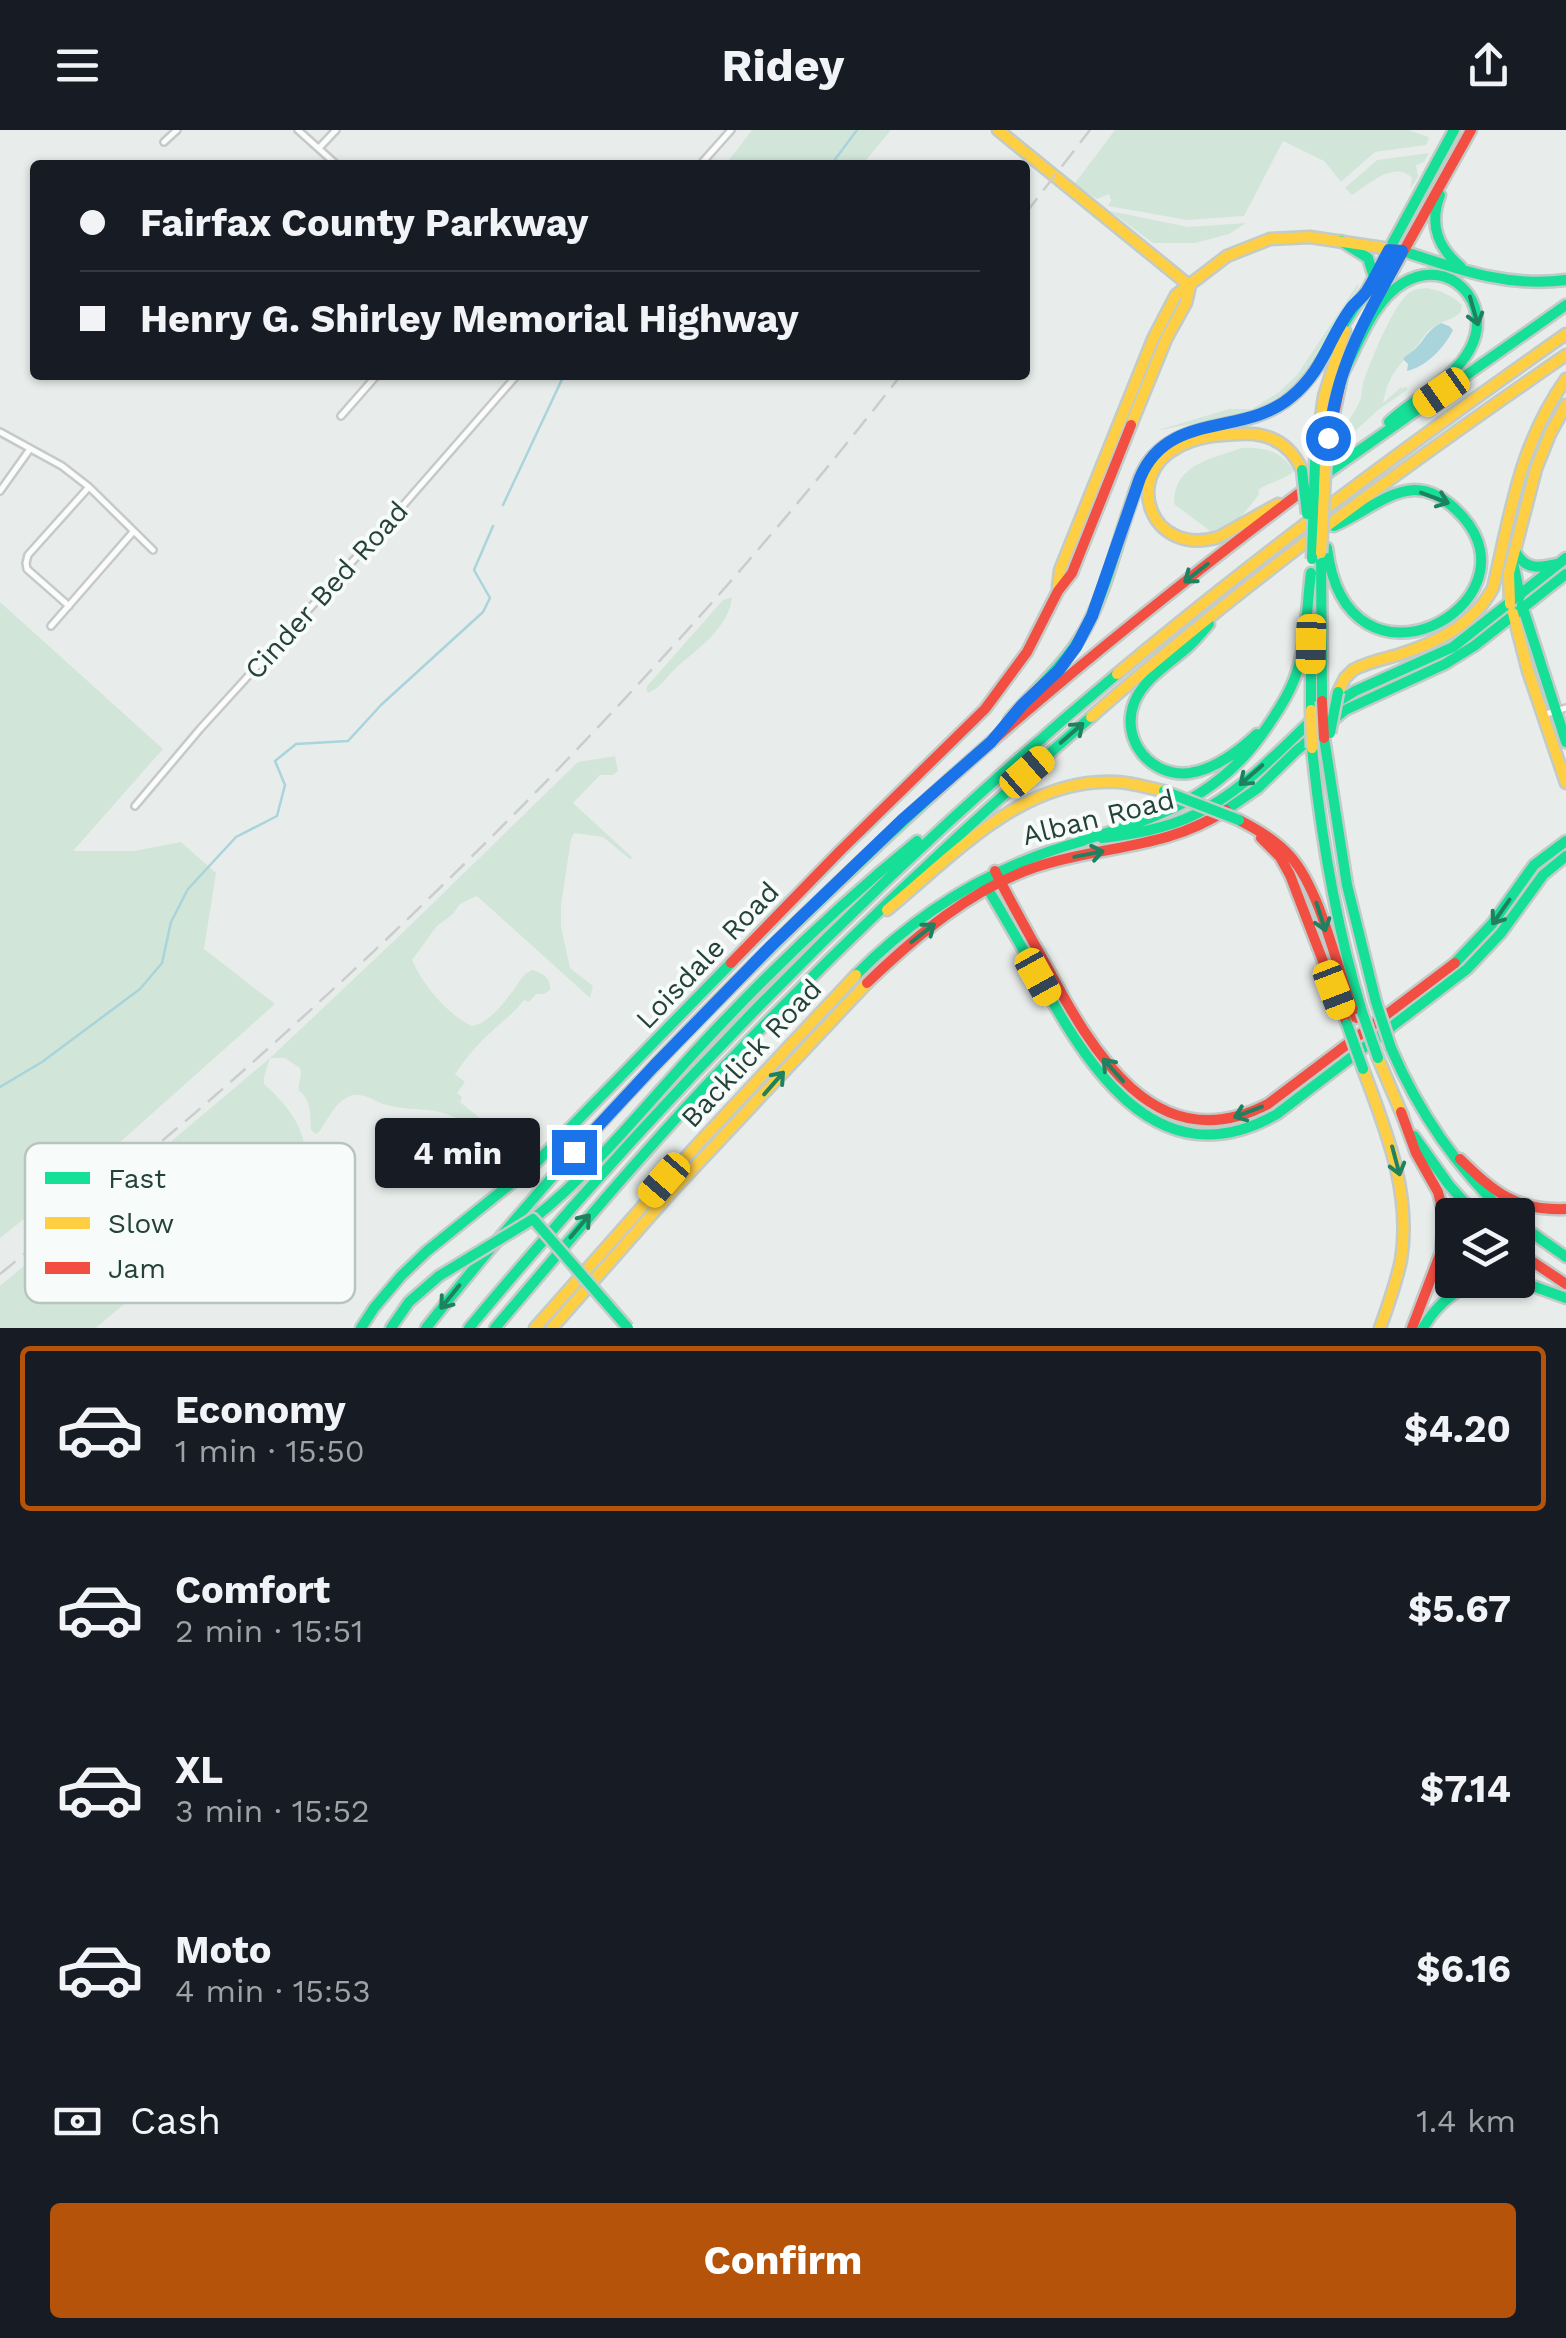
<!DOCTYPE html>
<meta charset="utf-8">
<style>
:root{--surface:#171b24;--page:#20242c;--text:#f1f3f6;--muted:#9ea1a6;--line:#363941;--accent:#b45309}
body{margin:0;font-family:"Work Sans",sans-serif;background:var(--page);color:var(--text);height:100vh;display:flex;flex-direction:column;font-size:38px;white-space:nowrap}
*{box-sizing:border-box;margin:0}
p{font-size:32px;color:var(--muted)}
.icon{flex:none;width:55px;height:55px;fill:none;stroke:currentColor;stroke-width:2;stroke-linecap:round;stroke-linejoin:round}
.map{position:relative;height:1198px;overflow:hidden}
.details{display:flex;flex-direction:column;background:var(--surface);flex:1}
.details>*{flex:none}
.guide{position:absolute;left:30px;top:30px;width:1000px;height:220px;border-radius:10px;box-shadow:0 2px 8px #0004;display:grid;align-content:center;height:220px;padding:0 50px;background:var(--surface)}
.controls{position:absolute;left:1435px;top:1068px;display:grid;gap:20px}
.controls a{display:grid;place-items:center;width:100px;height:100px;border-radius:10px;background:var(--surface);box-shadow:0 2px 8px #0004;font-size:50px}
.end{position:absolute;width:45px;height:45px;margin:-22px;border:12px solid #1a73e8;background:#fff;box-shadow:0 0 0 5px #fff}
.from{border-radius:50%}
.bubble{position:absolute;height:70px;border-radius:10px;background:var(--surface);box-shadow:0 2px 8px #0004;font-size:32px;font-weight:700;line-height:70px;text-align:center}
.car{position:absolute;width:30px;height:60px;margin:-30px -15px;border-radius:12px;box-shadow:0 0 8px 2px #0007;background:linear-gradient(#f5c518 24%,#345 0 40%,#f5c518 0 76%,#345 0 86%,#f5c518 0)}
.guide b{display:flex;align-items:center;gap:35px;height:95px;font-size:38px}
.guide b+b{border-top:2px solid var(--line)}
.guide i{width:25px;height:25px;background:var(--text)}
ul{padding:18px 0 0;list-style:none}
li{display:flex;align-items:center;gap:30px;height:165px;margin:0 20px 15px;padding:0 30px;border:5px solid transparent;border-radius:10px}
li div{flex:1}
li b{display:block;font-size:38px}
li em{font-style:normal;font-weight:700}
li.selected{border-color:var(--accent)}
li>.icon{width:90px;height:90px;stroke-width:1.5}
.pay{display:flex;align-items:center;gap:25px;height:110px;padding:0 50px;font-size:38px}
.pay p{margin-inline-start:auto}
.primary-button{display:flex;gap:20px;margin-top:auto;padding:20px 50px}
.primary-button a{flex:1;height:115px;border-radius:10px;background:var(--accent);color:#fff;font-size:40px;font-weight:700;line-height:115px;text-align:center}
header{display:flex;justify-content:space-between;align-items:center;height:130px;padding:0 50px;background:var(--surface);font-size:45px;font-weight:700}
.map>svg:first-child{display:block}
.green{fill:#d1e6d8}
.water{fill:#a9d4db}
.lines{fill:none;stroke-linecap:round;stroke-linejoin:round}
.stream{stroke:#a9d4db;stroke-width:2.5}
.street-casing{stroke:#c5cac8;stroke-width:10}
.fast-casing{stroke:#c3cbc8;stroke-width:15}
.slow-casing{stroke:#c3cbc8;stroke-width:15}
.jam-casing{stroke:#c3cbc8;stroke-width:15}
.street{stroke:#fcfcfc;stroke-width:5}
.fast{stroke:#16e098;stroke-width:10}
.slow{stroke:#ffcf43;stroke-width:10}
.jam{stroke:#f24e42;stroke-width:10}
.rail{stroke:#c9cdcc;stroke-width:2.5;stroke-dasharray:20 10;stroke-linecap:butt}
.fast-bridge-casing{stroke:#c3ccc9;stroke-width:15;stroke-linecap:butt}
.slow-bridge-casing{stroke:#c3ccc9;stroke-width:15;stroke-linecap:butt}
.jam-bridge-casing{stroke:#c3ccc9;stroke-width:15;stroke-linecap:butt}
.fast-bridge{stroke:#16e098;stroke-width:10}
.slow-bridge{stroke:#ffcf43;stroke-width:10}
.jam-bridge{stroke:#f24e42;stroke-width:10}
.oneway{stroke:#1e8160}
.route{stroke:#1a73e8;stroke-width:12}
.labels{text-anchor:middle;stroke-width:8;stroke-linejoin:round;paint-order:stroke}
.street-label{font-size:28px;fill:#24423a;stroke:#f7fbf9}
.key{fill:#f7fbf9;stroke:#b8c4c0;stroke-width:2.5}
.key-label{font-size:28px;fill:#24423a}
</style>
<header><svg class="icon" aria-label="menu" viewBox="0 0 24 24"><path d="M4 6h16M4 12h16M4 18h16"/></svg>Ridey<svg class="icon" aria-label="share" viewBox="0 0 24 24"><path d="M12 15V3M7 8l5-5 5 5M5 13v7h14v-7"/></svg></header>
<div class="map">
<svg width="1566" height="1198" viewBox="0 0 1566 1198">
<rect width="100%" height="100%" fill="#e8edeb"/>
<!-- green -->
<path class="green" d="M752,0H891L862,35H725Z
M1115,0H1409L1428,7L1429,9L1426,15L1375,22L1341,52L1324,31L1283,11L1244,86L1188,90L1108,76L1111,71L1109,64L1097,69L1077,57L1075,53Z
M1429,23L1424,32L1416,35L1418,47L1410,59L1412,48C1395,30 1369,54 1352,65L1345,58L1377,30Z
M1110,81L1188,97L1246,93L1229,104L1195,113H1153Z
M1357,155H1359L1358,158L1308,241L1292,259L1272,274L1255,282L1155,301L1229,279H1252L1279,262L1297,245Z
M1427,158C1442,161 1451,165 1462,175L1461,182C1452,190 1441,191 1432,198C1425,203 1421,211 1416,217C1397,238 1389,244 1383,273L1400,258L1407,257V260L1378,280L1340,315C1343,292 1350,292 1359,273C1363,265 1361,258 1364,250C1371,231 1395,169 1412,161C1417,158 1422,159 1427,158Z
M1241,318C1264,317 1282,321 1294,341C1285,350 1269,352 1258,360L1259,364C1246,382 1233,399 1210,401L1174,374C1173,334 1212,329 1241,318Z
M732,467C729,497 699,518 678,536C667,546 662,557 648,563L646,559L648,555L723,470Z
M0,472L163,619L73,721H134L181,712L216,743L204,819L275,874L109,1022L0,1108Z
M615,626L618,641L613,645H600L573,673L633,728L630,729L603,707L574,703L571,709L561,776V797L570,838L593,856L590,868L477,766L460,774L453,784L437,796L412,830C423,855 447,884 472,896C495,891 511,862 525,844L532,840C542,843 551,847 550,860L544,864H536L529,872L524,870C510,888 491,900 476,917C468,925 462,935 455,944L465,952L457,963L462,967L460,972L503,1007H496L484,1016C476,1006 468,994 456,988C434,976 410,982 387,975C375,972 362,961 350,966C335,972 328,990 319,1002L315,1004L311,1000C310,987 312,969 299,961C297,953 303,946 300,938L285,928H270L264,947V954C282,970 301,991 304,1015L292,1031L96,1198H0V1156L270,928L396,809L578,632Z"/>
<!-- water -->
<path class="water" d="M1441,193L1449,196L1453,200C1445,217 1426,237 1407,241L1408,234L1403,229C1406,225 1411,223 1414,220C1425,210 1426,201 1441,193Z"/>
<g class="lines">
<!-- stream -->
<path class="stream" d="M826,35L833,32L857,0
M503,375L564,245
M0,957L42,932L140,859L162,833L171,792L188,759L236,707L277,686L285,655L275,631L296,614L348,611L381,575L483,482L490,468L474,440L493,396"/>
<defs>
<path id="street" d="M298,0L337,35
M164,12L177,0
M319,18L336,0
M700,35L731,0
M341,286L377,245
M0,302L62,336L89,357L153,420
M0,361L30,319
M69,476L27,439L26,433L28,425L89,357
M51,496L133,402
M1543,585L1566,578
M135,676L200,599L400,379L517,245"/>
<path id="fast" d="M1440,65C1429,94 1437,117 1461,137
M1341,111L1368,128L1374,147
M1403,121C1457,139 1508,158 1566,150
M1365,164L1454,0
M1343,243C1359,213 1373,171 1403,153C1449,125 1495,173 1470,219C1453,251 1414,268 1389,292
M1323,346L1566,175
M1327,418C1347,580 1540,475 1463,387C1414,332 1382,375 1334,396
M1515,421C1525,441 1541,438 1560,433
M1321,423L1322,571
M1514,437L1520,466
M1522,475L1566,612
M1311,490V580
M1209,494C1202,502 1196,510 1188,517C1169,534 1144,548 1134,573C1120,610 1151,648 1190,643C1216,639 1239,621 1257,604
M1334,574L1355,561L1453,517L1566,428
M1009,590C1037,557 1071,530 1090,490C1107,455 1116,418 1128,382C1135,363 1139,341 1153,326C1188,288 1245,301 1285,272C1322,245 1337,197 1366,162
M1324,608L1347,755L1376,872
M1312,618C1321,708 1336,795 1362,882
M1226,680L1258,658L1296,621L1345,580L1445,534L1474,516L1566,444
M1102,708C1133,704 1165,699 1194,685C1240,663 1275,625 1311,591
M1081,711C1158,688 1221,667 1267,597C1280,578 1293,558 1299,535C1307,505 1307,473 1311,443
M986,756C1002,782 1017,809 1032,835C1082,927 1153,1055 1277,984L1467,839L1501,803L1543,745L1566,726
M1455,833L1492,794L1534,735L1566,711
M856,845C920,780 995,735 1083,711
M1391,918C1419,983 1456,1037 1507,1085
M1414,1006L1449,1055L1476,1085
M533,1089C597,1038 648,972 704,912C771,840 841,773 917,711
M1518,1093L1566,1127
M1516,1150L1566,1168
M361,1198L374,1178L401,1146L427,1121L533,1036L731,833
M391,1198L409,1172L439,1146
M426,1198C578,1005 751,831 932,665
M469,1198C666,961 881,742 1117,544
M495,1198C574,1105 652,1011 737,923C850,806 968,694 1091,587
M1423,1198C1437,1174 1455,1159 1481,1150"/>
<path id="slow" d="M998,0L1190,156
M1131,295L1167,207L1186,173L1190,156
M1315,331L1324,266L1345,201
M1278,374L1219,407C1150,428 1122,346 1178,317C1198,306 1217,305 1239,304C1268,302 1290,313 1302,340
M1058,457L1060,440L1153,209L1176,165L1227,126L1270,109L1310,107L1403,121
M1510,474L1509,443L1536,339L1550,304L1566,275
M1513,483L1528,541L1566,653
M1117,544C1261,423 1412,312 1566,204
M1338,562L1345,548L1353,540C1368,532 1383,529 1398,525C1438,512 1473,495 1493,458C1511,382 1519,315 1566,249
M1091,587C1241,455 1402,338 1566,225
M887,780C954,725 1024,646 1118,652C1133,653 1149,658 1164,661
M1378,928L1403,987
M1363,939C1386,1000 1412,1064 1401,1130C1396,1154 1388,1176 1380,1198
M535,1198L696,1016L856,845
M552,1198L675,1058L867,853"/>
<path id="jam" d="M1373,176L1471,0
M1326,323L1343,241
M932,665C1052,555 1179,454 1309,356
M1239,690C1258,700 1276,710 1291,727C1322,763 1337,841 1356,888
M1261,708L1280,727L1290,745L1347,894
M995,741C1011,773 1029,804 1046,835C1091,919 1155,1033 1268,974L1455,833
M731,833L840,721L985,579L1027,522L1058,461L1072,443L1131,295
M867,853C916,806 971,759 1036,737C1101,715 1166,720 1226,680
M1401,982L1416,1023L1438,1062L1444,1086L1441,1122L1412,1198
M1460,1029C1494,1062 1516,1081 1566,1079
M1518,1122L1566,1154"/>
</defs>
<!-- street casing -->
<use href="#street" class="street-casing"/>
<!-- fast casing -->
<use href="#fast" class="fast-casing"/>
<!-- slow casing -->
<use href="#slow" class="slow-casing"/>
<!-- jam casing -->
<use href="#jam" class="jam-casing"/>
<!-- street -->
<use href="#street" class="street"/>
<!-- fast -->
<use href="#fast" class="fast"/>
<!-- slow -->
<use href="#slow" class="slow"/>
<!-- jam -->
<use href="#jam" class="jam"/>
<!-- rail -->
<path class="rail" d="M1025,84L1090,0
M0,1144C76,1082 152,1021 226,956C471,740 700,503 901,245"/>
<defs>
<path id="fast-bridge" d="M1302,340L1307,384
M1312,429L1315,331
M1330,603L1338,562
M1164,661L1239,690
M1376,872L1391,918
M1362,882L1378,928
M1347,894L1363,939
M439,1146L533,1089L628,1198"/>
<path id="slow-bridge" d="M1321,423L1326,323
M1311,580L1312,618"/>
<path id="jam-bridge" d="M1322,571L1324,608"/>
</defs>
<!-- fast-bridge casing -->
<use href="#fast-bridge" class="fast-bridge-casing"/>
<!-- slow-bridge casing -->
<use href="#slow-bridge" class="slow-bridge-casing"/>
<!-- jam-bridge casing -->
<use href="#jam-bridge" class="jam-bridge-casing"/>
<!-- fast-bridge -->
<use href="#fast-bridge" class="fast-bridge"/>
<!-- slow-bridge -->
<use href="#slow-bridge" class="slow-bridge"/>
<!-- jam-bridge -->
<use href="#jam-bridge" class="jam-bridge"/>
</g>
<!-- one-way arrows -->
<defs><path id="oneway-shaft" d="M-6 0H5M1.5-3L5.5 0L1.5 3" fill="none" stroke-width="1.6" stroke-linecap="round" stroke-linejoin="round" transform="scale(2.5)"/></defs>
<g class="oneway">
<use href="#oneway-shaft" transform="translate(1474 181) rotate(74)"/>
<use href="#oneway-shaft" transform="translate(1435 368) rotate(21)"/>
<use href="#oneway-shaft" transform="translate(1196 443) rotate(142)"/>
<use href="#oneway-shaft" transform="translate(1072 603) rotate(-41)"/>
<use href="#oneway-shaft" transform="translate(1251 645) rotate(139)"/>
<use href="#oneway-shaft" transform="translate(1089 724) rotate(-11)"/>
<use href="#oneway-shaft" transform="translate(1501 782) rotate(125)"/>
<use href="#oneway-shaft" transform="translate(1321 787) rotate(72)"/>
<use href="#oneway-shaft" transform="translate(923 803) rotate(-38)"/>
<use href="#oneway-shaft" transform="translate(1113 940) rotate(-132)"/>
<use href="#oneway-shaft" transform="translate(774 953) rotate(-49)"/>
<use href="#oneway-shaft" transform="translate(1248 982) rotate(159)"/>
<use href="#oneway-shaft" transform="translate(1396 1031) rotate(75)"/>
<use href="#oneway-shaft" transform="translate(580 1096) rotate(-50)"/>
<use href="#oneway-shaft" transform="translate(450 1167) rotate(129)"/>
</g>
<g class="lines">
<!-- route -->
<path class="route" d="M574,1022L654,936L771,816L902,690L991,612L1023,574L1059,540L1076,517L1092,486L1140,348C1168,280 1244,307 1291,267C1324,240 1328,209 1351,178C1356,172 1363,167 1367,161C1375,148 1382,133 1389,120L1402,121C1382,160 1358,198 1344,240C1336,262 1332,285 1328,308"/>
</g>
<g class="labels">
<!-- street labels -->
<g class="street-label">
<text transform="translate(326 460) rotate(-48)" y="10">Cinder Bed Road</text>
<text transform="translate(1098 687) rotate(-14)" y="10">Alban Road</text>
<text transform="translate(707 825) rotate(-46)" y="10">Loisdale Road</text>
<text transform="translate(751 923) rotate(-47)" y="10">Backlick Road</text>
</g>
</g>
<!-- legend -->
<rect x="25" y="1013" width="330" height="160" rx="15" class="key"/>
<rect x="45" y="1042" width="45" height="12" fill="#16e098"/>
<rect x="45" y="1087" width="45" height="12" fill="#ffcf43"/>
<rect x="45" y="1132" width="45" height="12" fill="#f24e42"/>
<g class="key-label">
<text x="108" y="1058">Fast</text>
<text x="108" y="1103">Slow</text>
<text x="108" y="1148">Jam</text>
</g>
</svg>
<div class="controls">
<a><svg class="icon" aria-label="layers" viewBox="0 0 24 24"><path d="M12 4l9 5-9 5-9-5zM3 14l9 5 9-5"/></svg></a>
</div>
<i class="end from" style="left:1328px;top:308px"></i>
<i class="end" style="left:574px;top:1022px"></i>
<div class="bubble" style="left:375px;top:988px;width:165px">4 min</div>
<i class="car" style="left:1441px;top:262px;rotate:235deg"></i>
<i class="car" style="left:1311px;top:514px;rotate:181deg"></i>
<i class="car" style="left:1027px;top:642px;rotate:49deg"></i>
<i class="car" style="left:1038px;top:847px;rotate:151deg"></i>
<i class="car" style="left:1334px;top:860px;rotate:159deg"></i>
<i class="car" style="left:664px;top:1050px;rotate:221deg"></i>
<div class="guide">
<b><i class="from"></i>Fairfax County Parkway</b>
<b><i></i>Henry G. Shirley Memorial Highway</b>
</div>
</div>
<section class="details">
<ul>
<li class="selected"><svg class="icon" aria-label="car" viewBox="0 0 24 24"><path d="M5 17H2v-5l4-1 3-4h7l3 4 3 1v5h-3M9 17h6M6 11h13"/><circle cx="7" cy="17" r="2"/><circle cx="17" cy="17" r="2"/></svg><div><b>Economy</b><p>1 min · 15:50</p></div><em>$4.20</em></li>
<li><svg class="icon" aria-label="car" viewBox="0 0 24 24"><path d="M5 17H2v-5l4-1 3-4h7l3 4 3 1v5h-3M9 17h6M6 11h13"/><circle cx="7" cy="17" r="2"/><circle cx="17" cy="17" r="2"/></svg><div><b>Comfort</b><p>2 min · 15:51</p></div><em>$5.67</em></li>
<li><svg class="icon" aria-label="car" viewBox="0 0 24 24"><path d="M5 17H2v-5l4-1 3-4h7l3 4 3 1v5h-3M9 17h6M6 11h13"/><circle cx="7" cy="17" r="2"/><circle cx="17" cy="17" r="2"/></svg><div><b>XL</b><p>3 min · 15:52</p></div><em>$7.14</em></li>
<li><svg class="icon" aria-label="car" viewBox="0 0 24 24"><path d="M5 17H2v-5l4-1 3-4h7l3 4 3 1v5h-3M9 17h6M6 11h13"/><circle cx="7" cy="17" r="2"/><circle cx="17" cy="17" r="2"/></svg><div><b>Moto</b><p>4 min · 15:53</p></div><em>$6.16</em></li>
</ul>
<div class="pay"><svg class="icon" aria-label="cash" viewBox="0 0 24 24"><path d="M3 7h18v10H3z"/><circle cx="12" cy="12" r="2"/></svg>Cash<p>1.4 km</p></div>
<div class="primary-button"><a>Confirm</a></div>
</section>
